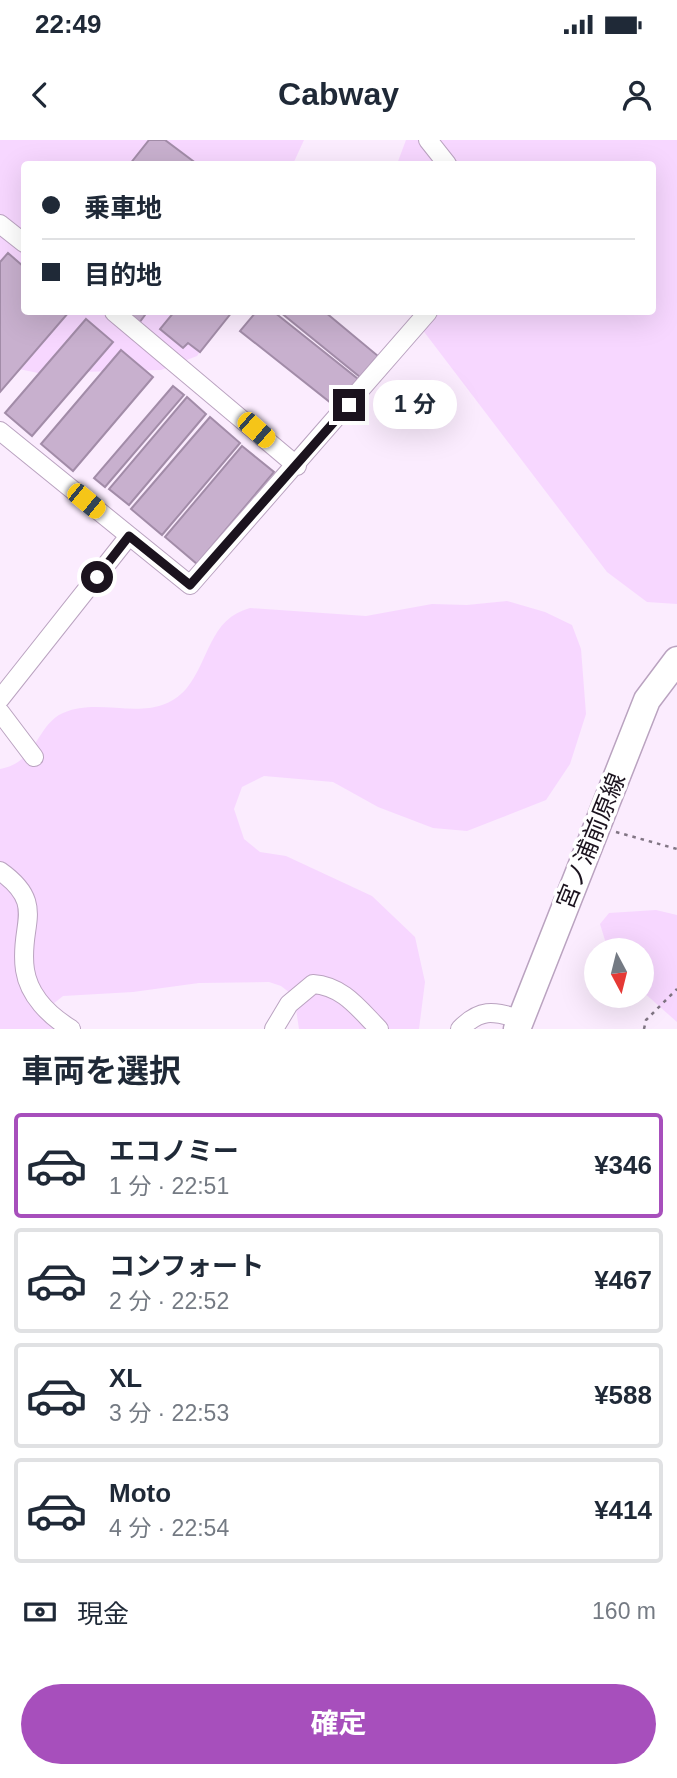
<!DOCTYPE html>
<html lang="ja">
<meta charset="utf-8">
<style>
:root{--surface:#fff;--page:#f2f2f3;--text:#1f2937;--muted:#747a83;--line:#e0e1e3;--accent:#a74fbc}
body{margin:0;font-family:Arial,"Noto Sans JP",sans-serif;background:var(--page);color:var(--text);height:100vh;display:flex;flex-direction:column;font-size:26px;white-space:nowrap}
*{box-sizing:border-box;margin:0}
p{font-size:23px;color:var(--muted)}
.icon{flex:none;width:38px;height:38px;fill:none;stroke:currentColor;stroke-width:2;stroke-linecap:round;stroke-linejoin:round}
.map{position:relative;height:889px;overflow:hidden}
.panel{display:flex;flex-direction:column;background:var(--surface);flex:1}
.panel>*{flex:none}
.banner{position:absolute;left:21px;top:21px;width:635px;height:154px;border-radius:7px;box-shadow:0 7px 28px #0002;display:grid;align-content:center;height:154px;padding:0 21px;background:var(--surface)}
.needle{width:46px;rotate:173deg}
.buttons{position:absolute;left:584px;top:798px;display:grid;gap:14px}
.buttons a{display:grid;place-items:center;width:70px;height:70px;border-radius:50%;background:var(--surface);box-shadow:0 7px 28px #0002;font-size:35px}
.end{position:absolute;width:32px;height:32px;margin:-16px;border:9px solid #1b131e;background:#fff;box-shadow:0 0 0 4px #fff}
.from{border-radius:50%}
.bubble{position:absolute;height:49px;border-radius:24px;background:var(--surface);box-shadow:0 7px 28px #0002;font-size:23px;font-weight:700;line-height:49px;text-align:center}
.car{position:absolute;width:21px;height:42px;margin:-21px -10px;border-radius:9px;box-shadow:0 0 5px 2px #0007;background:linear-gradient(#f5c518 24%,#345 0 40%,#f5c518 0 76%,#345 0 86%,#f5c518 0)}
.banner b{display:flex;align-items:center;gap:24px;height:66px;font-size:26px}
.banner b+b{border-top:2px solid var(--line)}
.banner i{width:18px;height:18px;background:var(--text)}
ul{padding:0;list-style:none}
li{display:flex;align-items:center;gap:21px;height:105px;margin:0 14px 10px;padding:0 7px;border:4px solid var(--line);border-radius:7px}
li div{flex:1}
li b{display:block;font-size:26px}
li em{font-style:normal;font-weight:700}
li.active{border-color:var(--accent)}
li>.icon{width:63px;height:63px;stroke-width:1.5}
h2{padding:0 21px;font-size:32px;line-height:84px}
.pay{display:flex;align-items:center;gap:18px;height:77px;padding:0 21px;font-size:26px}
.pay p{margin-inline-start:auto}
.button{display:flex;gap:14px;margin-top:auto;padding:14px 21px}
.button a{flex:1;height:80px;border-radius:42px;background:var(--accent);color:#fff;font-size:28px;font-weight:700;line-height:80px;text-align:center}
.status{display:flex;justify-content:space-between;align-items:center;height:49px;padding:0 35px;background:var(--surface);direction:ltr}
.status svg{height:19px;fill:currentColor}
header{display:flex;justify-content:space-between;align-items:center;height:91px;padding:0 21px;background:var(--surface);font-size:32px;font-weight:700}
.map>svg:first-child{display:block}
.green{fill:#f7d7ff}
.building{fill:#c8b0ce;stroke:#a28ca8;stroke-width:2}
.lines{fill:none;stroke-linecap:round;stroke-linejoin:round}
.minor-casing{stroke:#baa3c0;stroke-width:20}
.secondary-casing{stroke:#baa3c0;stroke-width:29}
.path{stroke:#817584;stroke-width:2.5;stroke-dasharray:3.5 5;stroke-linecap:butt}
.minor{stroke:#fff;stroke-width:18}
.secondary{stroke:#fff;stroke-width:26}
.route{stroke:#1b131e;stroke-width:9}
.labels{text-anchor:middle;stroke-width:7;stroke-linejoin:round;paint-order:stroke}
.street-label{font-size:24px;fill:#1b131e;stroke:#fff}
</style>
<div class="status"><b>22:49</b><svg viewBox="0 0 49 12"><path d="M0 12V9h3v3zM5 12V6h3v6zM10 12V3h3v9zM15 12V0h3v12zM26 1h20v11H26zM47 4h2v5h-2z"/></svg></div>
<header><svg class="icon" aria-label="back" viewBox="0 0 24 24"><path d="M15 5l-7 7 7 7"/></svg>Cabway<svg class="icon" aria-label="person" viewBox="0 0 24 24"><circle cx="12" cy="8" r="4"/><path d="M4 21q1-7 8-7t8 7"/></svg></header>
<div class="map">
<svg width="677" height="889" viewBox="0 0 677 889">
<rect width="100%" height="100%" fill="#fbecfe"/>
<!-- green -->
<path class="green" d="M0,0H304L293,24H24V172H227L197,216L161,230L38,233L0,225Z
M406,0H677V464L647,462L607,432L409,172H653V24H397Z
M507,461L545,472L572,485L581,509L586,574L570,624L546,660L467,691L433,688L378,667L333,642L264,636L242,647L234,669L244,699L260,712L286,716L372,756L415,797L425,842L419,889H299L294,856L281,846L269,842L199,843L133,852L63,856L48,868L54,889H0V629C38,622 36,585 63,573C103,555 152,587 186,549C210,520 209,479 250,468L366,476L432,464L467,465Z
M656,770L677,775V882L642,851V810H608L600,784L609,773Z"/>
<!-- building -->
<path class="building" d="M149,0H165L197,24H130Z
M8,113L24,127V172H69L0,252V122Z
M125,172H141L145,175L139,183Z
M174,172H232L200,212L188,203L183,208L160,189Z
M256,172H274L358,239L336,267L240,191Z
M280,172H325L378,216L360,237Z
M86,179L113,202L32,296L5,273Z
M121,210L153,237L73,331L41,304Z
M173,246L184,255L105,347L94,338Z
M187,257L206,274L129,365L109,349Z
M210,277L240,303L162,395L131,369Z
M242,306L274,332L197,424L165,397Z"/>
<g class="lines">
<defs>
<path id="minor" d="M428,0L447,24
M0,84L24,103
M114,172L297,326
M0,291L190,445L428,172
M0,559L129,396
M0,572L34,617
M0,731C48,765 18,785 25,830C29,856 50,876 71,889
M274,889L289,864L313,844C343,846 359,869 379,889
M460,889C482,867 494,872 521,879"/>
<path id="secondary" d="M517,889L647,560L677,520"/>
</defs>
<!-- minor casing -->
<use href="#minor" class="minor-casing"/>
<!-- secondary casing -->
<use href="#secondary" class="secondary-casing"/>
<!-- path -->
<path class="path" d="M616,692L677,709
M644,889L646,880L677,849"/>
<!-- minor -->
<use href="#minor" class="minor"/>
<!-- secondary -->
<use href="#secondary" class="secondary"/>
</g>
<g class="lines">
<!-- route -->
<path class="route" d="M97,437L129,396L190,445L349,265"/>
</g>
<g class="labels">
<!-- street labels -->
<g class="street-label">
<text transform="translate(591 701) rotate(-68)" y="8">宮ノ浦前原線</text>
</g>
</g>
</svg>
<div class="buttons">
<a><svg class="needle" viewBox="-14 -14 28 28"><path d="M0-13l5 13h-10z" fill="#e53935"/><path d="M0 13l5-13h-10z" fill="#747a83"/></svg></a>
</div>
<i class="end from" style="left:97px;top:437px"></i>
<i class="end" style="left:349px;top:265px"></i>
<div class="bubble" style="left:373px;top:240px;width:84px">1 分</div>
<i class="car" style="left:256px;top:290px;rotate:131deg"></i>
<i class="car" style="left:86px;top:361px;rotate:129deg"></i>
<div class="banner">
<b><i class="from"></i>乗車地</b>
<b><i></i>目的地</b>
</div>
</div>
<section class="panel">
<h2>車両を選択</h2>
<ul>
<li class="active"><svg class="icon" aria-label="car" viewBox="0 0 24 24"><path d="M5 17H2v-5l4-1 3-4h7l3 4 3 1v5h-3M9 17h6M6 11h13"/><circle cx="7" cy="17" r="2"/><circle cx="17" cy="17" r="2"/></svg><div><b>エコノミー</b><p>1 分 · 22:51</p></div><em>¥346</em></li>
<li><svg class="icon" aria-label="car" viewBox="0 0 24 24"><path d="M5 17H2v-5l4-1 3-4h7l3 4 3 1v5h-3M9 17h6M6 11h13"/><circle cx="7" cy="17" r="2"/><circle cx="17" cy="17" r="2"/></svg><div><b>コンフォート</b><p>2 分 · 22:52</p></div><em>¥467</em></li>
<li><svg class="icon" aria-label="car" viewBox="0 0 24 24"><path d="M5 17H2v-5l4-1 3-4h7l3 4 3 1v5h-3M9 17h6M6 11h13"/><circle cx="7" cy="17" r="2"/><circle cx="17" cy="17" r="2"/></svg><div><b>XL</b><p>3 分 · 22:53</p></div><em>¥588</em></li>
<li><svg class="icon" aria-label="car" viewBox="0 0 24 24"><path d="M5 17H2v-5l4-1 3-4h7l3 4 3 1v5h-3M9 17h6M6 11h13"/><circle cx="7" cy="17" r="2"/><circle cx="17" cy="17" r="2"/></svg><div><b>Moto</b><p>4 分 · 22:54</p></div><em>¥414</em></li>
</ul>
<div class="pay"><svg class="icon" aria-label="cash" viewBox="0 0 24 24"><path d="M3 7h18v10H3z"/><circle cx="12" cy="12" r="2"/></svg>現金<p>160 m</p></div>
<div class="button"><a>確定</a></div>
</section>
